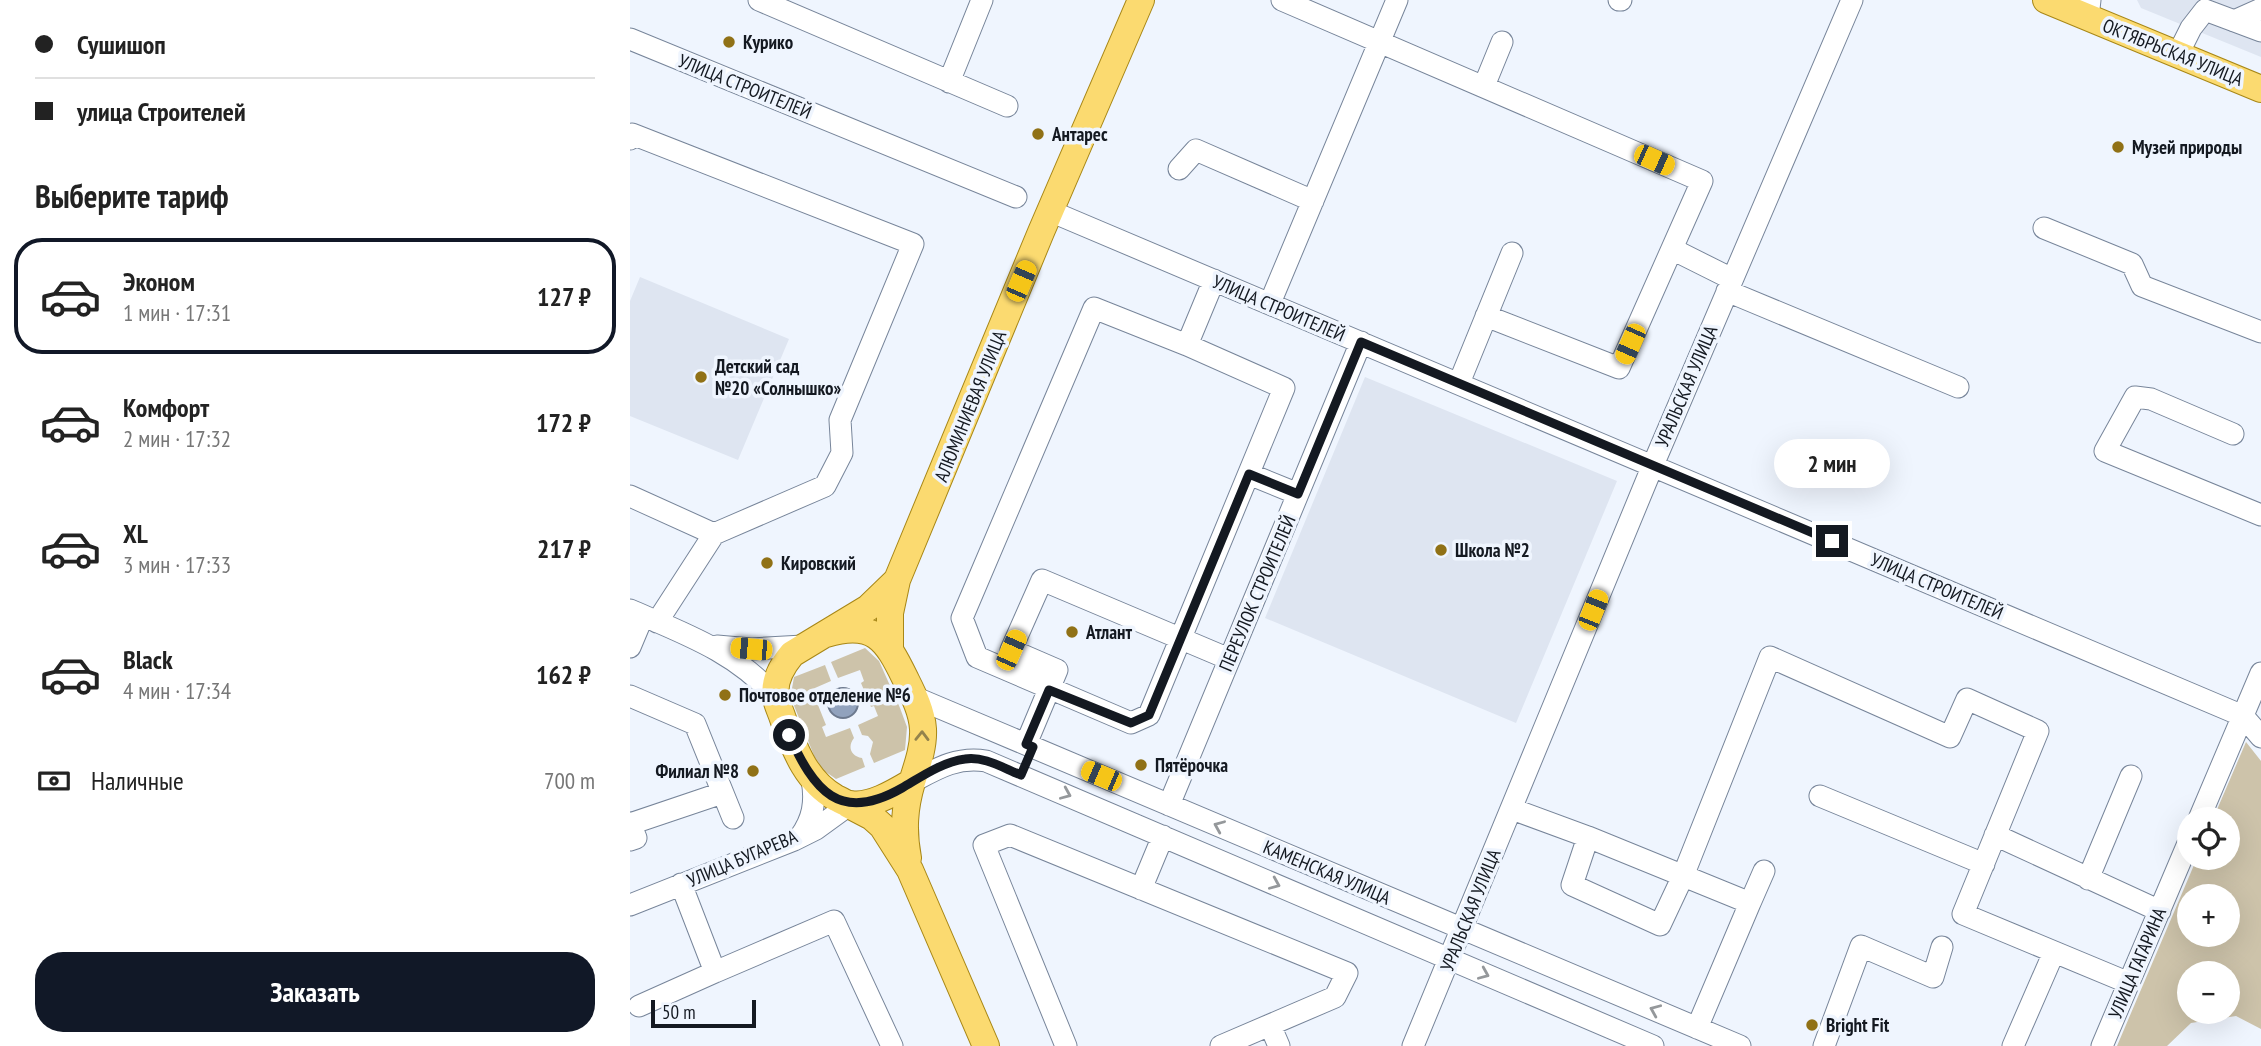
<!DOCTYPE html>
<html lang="ru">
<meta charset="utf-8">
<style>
:root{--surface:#fff;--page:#f6f6f6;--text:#222;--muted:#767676;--line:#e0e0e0;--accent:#111827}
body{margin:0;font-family:"PT Sans Narrow",sans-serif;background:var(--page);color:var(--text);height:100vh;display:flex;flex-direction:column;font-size:26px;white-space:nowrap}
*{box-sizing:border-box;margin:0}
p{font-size:23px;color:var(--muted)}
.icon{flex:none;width:38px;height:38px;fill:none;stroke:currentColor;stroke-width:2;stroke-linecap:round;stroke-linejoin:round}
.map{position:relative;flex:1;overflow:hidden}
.sheet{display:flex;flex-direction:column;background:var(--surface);width:630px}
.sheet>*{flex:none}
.top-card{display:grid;align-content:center;height:154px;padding:0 35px;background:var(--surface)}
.fabs{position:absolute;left:1547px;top:807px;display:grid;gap:14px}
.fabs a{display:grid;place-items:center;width:63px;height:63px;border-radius:50%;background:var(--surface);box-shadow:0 7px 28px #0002;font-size:35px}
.scale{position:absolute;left:21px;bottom:18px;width:105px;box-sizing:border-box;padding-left:7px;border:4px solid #141921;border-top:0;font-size:19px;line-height:24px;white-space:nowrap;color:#141921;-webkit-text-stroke:5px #eff5fe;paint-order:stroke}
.end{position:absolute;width:32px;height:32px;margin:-16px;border:9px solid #141921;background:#fff;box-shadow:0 0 0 4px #fff}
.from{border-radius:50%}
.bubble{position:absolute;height:49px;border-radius:24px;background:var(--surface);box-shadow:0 7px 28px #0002;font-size:23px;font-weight:800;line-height:49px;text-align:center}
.car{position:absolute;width:21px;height:42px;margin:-21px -10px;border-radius:9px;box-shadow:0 0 5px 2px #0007;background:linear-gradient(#f5c518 24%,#345 0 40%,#f5c518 0 76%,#345 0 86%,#f5c518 0)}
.top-card b{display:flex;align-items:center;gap:24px;height:66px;font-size:26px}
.top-card b+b{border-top:2px solid var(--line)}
.top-card i{width:18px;height:18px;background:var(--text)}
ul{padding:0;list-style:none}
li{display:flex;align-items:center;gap:21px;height:116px;margin:0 14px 10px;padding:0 21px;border:4px solid transparent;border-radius:28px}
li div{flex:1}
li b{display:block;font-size:26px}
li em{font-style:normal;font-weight:800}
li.selected{border-color:var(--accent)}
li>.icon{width:63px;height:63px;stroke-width:1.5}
h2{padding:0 35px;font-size:32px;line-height:84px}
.pay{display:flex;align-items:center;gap:18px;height:77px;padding:0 35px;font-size:26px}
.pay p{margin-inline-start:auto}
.cta{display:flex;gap:14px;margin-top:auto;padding:14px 35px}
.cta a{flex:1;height:80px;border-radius:28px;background:var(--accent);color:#fff;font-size:28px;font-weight:800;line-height:80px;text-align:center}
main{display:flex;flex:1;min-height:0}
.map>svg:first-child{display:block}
.built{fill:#dee5f1}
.green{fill:#cdc3aa;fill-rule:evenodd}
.water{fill:#91a2bd;stroke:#6c798e;stroke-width:2}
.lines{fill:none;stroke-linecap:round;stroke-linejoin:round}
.minor-casing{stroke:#77859a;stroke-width:23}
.major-casing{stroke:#a88716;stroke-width:28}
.minor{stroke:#fff;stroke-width:21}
.major{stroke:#fbda70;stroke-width:26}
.oneway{stroke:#93834c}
.oneway2{stroke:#95989b}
.route{stroke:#141921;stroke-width:9}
.poi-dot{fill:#907116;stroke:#eff5fe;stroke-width:2.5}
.labels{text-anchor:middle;stroke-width:7;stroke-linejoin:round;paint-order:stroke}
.poi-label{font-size:19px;font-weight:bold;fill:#141921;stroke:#eff5fe;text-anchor:start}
.street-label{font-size:19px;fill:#141921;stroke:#eff5fe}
</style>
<main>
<section class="sheet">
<div class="top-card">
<b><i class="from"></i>Сушишоп</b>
<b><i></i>улица Строителей</b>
</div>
<h2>Выберите тариф</h2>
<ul>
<li class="selected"><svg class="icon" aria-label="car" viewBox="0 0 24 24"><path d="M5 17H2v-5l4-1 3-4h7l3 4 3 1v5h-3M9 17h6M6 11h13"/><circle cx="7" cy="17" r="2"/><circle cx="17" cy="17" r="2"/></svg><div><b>Эконом</b><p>1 мин · 17:31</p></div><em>127 ₽</em></li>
<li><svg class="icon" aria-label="car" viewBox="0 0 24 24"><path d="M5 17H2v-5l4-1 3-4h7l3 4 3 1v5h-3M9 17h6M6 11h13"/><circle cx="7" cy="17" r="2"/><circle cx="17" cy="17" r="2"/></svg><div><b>Комфорт</b><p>2 мин · 17:32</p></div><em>172 ₽</em></li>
<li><svg class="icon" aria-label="car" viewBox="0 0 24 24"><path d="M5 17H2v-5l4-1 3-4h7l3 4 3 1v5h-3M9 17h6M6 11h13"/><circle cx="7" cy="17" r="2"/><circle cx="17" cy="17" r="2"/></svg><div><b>XL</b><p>3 мин · 17:33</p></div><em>217 ₽</em></li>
<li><svg class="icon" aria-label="car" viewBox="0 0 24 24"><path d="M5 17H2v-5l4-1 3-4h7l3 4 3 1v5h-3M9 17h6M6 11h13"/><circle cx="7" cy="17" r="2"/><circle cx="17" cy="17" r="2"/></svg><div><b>Black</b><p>4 мин · 17:34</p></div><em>162 ₽</em></li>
</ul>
<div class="pay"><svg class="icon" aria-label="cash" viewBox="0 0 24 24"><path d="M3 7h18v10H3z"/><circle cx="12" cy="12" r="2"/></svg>Наличные<p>700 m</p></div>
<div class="cta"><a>Заказать</a></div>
</section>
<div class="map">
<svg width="1631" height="1046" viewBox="0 0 1631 1046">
<rect width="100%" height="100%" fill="#eff5fe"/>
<!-- built -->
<path class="built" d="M1507,0H1631V57L1511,8Z
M10,277L159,339L108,460L0,416V301Z
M735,377L987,481L886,723L635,618Z"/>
<!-- green -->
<path class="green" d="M235,648L249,661L270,708L277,727L275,750L244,763L240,754L243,742L238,736L232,735L228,725L248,716L244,706L241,707L231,683L234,681L230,670L208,678L201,662Z
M195,665L201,681L178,691L182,702L186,700L196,725L192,727L196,737L220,728L224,738C217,747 221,756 232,758L235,767L206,779L193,770L185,758L163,703L161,694L164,677Z
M1616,742L1631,761V1029L1606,1016L1561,1023L1537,1046H1487L1567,858H1598V819H1583ZM1598,896V934H1559V896ZM1598,973V1012H1559V973Z"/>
<!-- water -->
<path class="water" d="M198 703a15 15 0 1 1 30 0a15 15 0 1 1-30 0Z"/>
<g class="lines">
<defs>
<path id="minor" d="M129,0L377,106
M652,0L1072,181L989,368L856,316
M989,0H991
M1458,17L1460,0
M1604,21L1631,9
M0,39L386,197
M1548,54L1561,28L1575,10L1631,31
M319,82L352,0
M854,86L872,42
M0,139L2,134L283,244L210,420L212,453L195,486L84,534
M549,169L566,150L683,201
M420,211L1613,716L1631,737
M1414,228L1502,264L1512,286L1631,332
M1042,249L1102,279
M1097,291L1328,387
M640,303L767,0
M557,345L654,388L519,715L501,723L347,657L332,618L464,308L557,345L584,280
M829,383L882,253
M1603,434L1521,399L1505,397L1475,451L1631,515
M619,474L668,494
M0,496L84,534L27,622
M0,610C53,633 107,652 146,698
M87,646L121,649L173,646
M0,647L13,616
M0,696L65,724L103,818
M284,697L1110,1046
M396,744L427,670L381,650L412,580L599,659
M282,782C306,769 327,756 356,761L1023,1046
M1190,796L1354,864
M539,805L731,342
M882,809L958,837L1120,903L1067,1028
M1569,819L1631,673
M0,823L6,838L0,840
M0,824L92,793
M1365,835L1530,911
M170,837C183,819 186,802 182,780
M958,837L942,885L1030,925L1053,876L1140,657L1320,737L1337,699L1408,731L1333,914L1499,983
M1458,879L1501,776
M51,884L85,972L204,921L262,1046
M511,889L533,836
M1120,903L1134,871
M0,905L164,840L186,829L219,805
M9,1006L85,972
M640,1025L649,1046
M436,1046L354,845L380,835L717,973L705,997L591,1046
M783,1046L1023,465L1222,0
M1194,1046L1231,946L1303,977L1312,947
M1383,1046L1424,952
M1472,1046L1559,841"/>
<path id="major" d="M1416,0L1631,89
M196,634C244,620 256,639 275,678C283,694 292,711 293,729C294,747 287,766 282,782C265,792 241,807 221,804C216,804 211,800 206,798C176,781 165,750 153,719C151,712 147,705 146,698C143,682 152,666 162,654L238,608L267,580
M260,647V613L267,580L411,232L511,0
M219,805L242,817L252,826L280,870L356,1046
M278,858C273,831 274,809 282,782"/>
</defs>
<!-- minor casing -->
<use href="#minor" class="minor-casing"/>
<!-- major casing -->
<use href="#major" class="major-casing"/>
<!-- minor -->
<use href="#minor" class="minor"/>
<!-- major -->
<use href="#major" class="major"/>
</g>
<!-- one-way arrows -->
<defs><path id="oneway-chevron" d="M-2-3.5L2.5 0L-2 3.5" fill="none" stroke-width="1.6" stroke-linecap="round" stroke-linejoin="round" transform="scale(1.75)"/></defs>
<use class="oneway" href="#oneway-chevron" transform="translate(292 736) rotate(-89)"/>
<g class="oneway2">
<use href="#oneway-chevron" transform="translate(436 794) rotate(23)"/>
<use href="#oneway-chevron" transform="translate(589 826) rotate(-157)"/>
<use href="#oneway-chevron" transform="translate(645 884) rotate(23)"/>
<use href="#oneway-chevron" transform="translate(854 974) rotate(23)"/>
<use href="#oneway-chevron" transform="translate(1025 1010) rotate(-157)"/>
</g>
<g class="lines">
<!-- route -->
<path class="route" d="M159,735C184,790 209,824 272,788C291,777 312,762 335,759C354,756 373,768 391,775L403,747L396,744L419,690L501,723L519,715L619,474L668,494L731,342L1202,541"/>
</g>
<!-- markers -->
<g class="poi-dot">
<circle cx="99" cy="42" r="7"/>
<circle cx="408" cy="134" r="7"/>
<circle cx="1488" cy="147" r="7"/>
<circle cx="71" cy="377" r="7"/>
<circle cx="811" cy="550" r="7"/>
<circle cx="137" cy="563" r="7"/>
<circle cx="442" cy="632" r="7"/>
<circle cx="95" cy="695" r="7"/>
<circle cx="511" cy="765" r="7"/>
<circle cx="123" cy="771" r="7"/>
<circle cx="1182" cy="1025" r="7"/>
</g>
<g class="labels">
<!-- poi labels -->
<g class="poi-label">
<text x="113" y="49">Курико</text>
<text x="422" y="141">Антарес</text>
<text x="1502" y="154">Музей природы</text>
<text x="85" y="373">Детский сад<tspan x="85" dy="22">№20 «Солнышко»</tspan></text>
<text x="825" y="557">Школа №2</text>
<text x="151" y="570">Кировский</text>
<text x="456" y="639">Атлант</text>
<text x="109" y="702">Почтовое отделение №6</text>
<text x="525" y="772">Пятёрочка</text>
<text x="109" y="778" text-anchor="end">Филиал №8</text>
<text x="1196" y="1032">Bright Fit</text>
</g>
<!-- street labels -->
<g class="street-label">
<text transform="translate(1543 52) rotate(22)" y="7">ОКТЯБРЬСКАЯ УЛИЦА</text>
<text transform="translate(115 86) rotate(22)" y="7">УЛИЦА СТРОИТЕЛЕЙ</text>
<text transform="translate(649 308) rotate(23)" y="7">УЛИЦА СТРОИТЕЛЕЙ</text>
<text transform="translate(1056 386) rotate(-67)" y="7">УРАЛЬСКАЯ УЛИЦА</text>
<text transform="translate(340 406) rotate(-68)" y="7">АЛЮМИНИЕВАЯ УЛИЦА</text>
<text transform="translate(1307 586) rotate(23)" y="7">УЛИЦА СТРОИТЕЛЕЙ</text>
<text transform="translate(627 593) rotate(-67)" y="7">ПЕРЕУЛОК СТРОИТЕЛЕЙ</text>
<text transform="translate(112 858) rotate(-23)" y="7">УЛИЦА БУГАРЕВА</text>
<text transform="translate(697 872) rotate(23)" y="7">КАМЕНСКАЯ УЛИЦА</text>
<text transform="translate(840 910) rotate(-68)" y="7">УРАЛЬСКАЯ УЛИЦА</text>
<text transform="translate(1507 963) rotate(-67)" y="7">УЛИЦА ГАГАРИНА</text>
</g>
</g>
</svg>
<div class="fabs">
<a><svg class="icon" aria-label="locate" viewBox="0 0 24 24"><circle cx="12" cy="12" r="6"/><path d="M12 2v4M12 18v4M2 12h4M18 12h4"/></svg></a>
<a>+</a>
<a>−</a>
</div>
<div class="scale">50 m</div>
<i class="end from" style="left:159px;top:735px"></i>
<i class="end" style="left:1202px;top:541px"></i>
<div class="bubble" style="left:1144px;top:439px;width:116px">2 мин</div>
<i class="car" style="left:1024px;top:160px;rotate:114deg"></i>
<i class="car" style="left:391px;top:281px;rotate:23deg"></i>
<i class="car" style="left:1000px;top:344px;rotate:204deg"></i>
<i class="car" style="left:963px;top:610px;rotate:22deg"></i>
<i class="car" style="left:121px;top:649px;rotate:275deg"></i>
<i class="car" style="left:381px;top:650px;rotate:24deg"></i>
<i class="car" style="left:471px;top:776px;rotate:293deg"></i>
</div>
</main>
